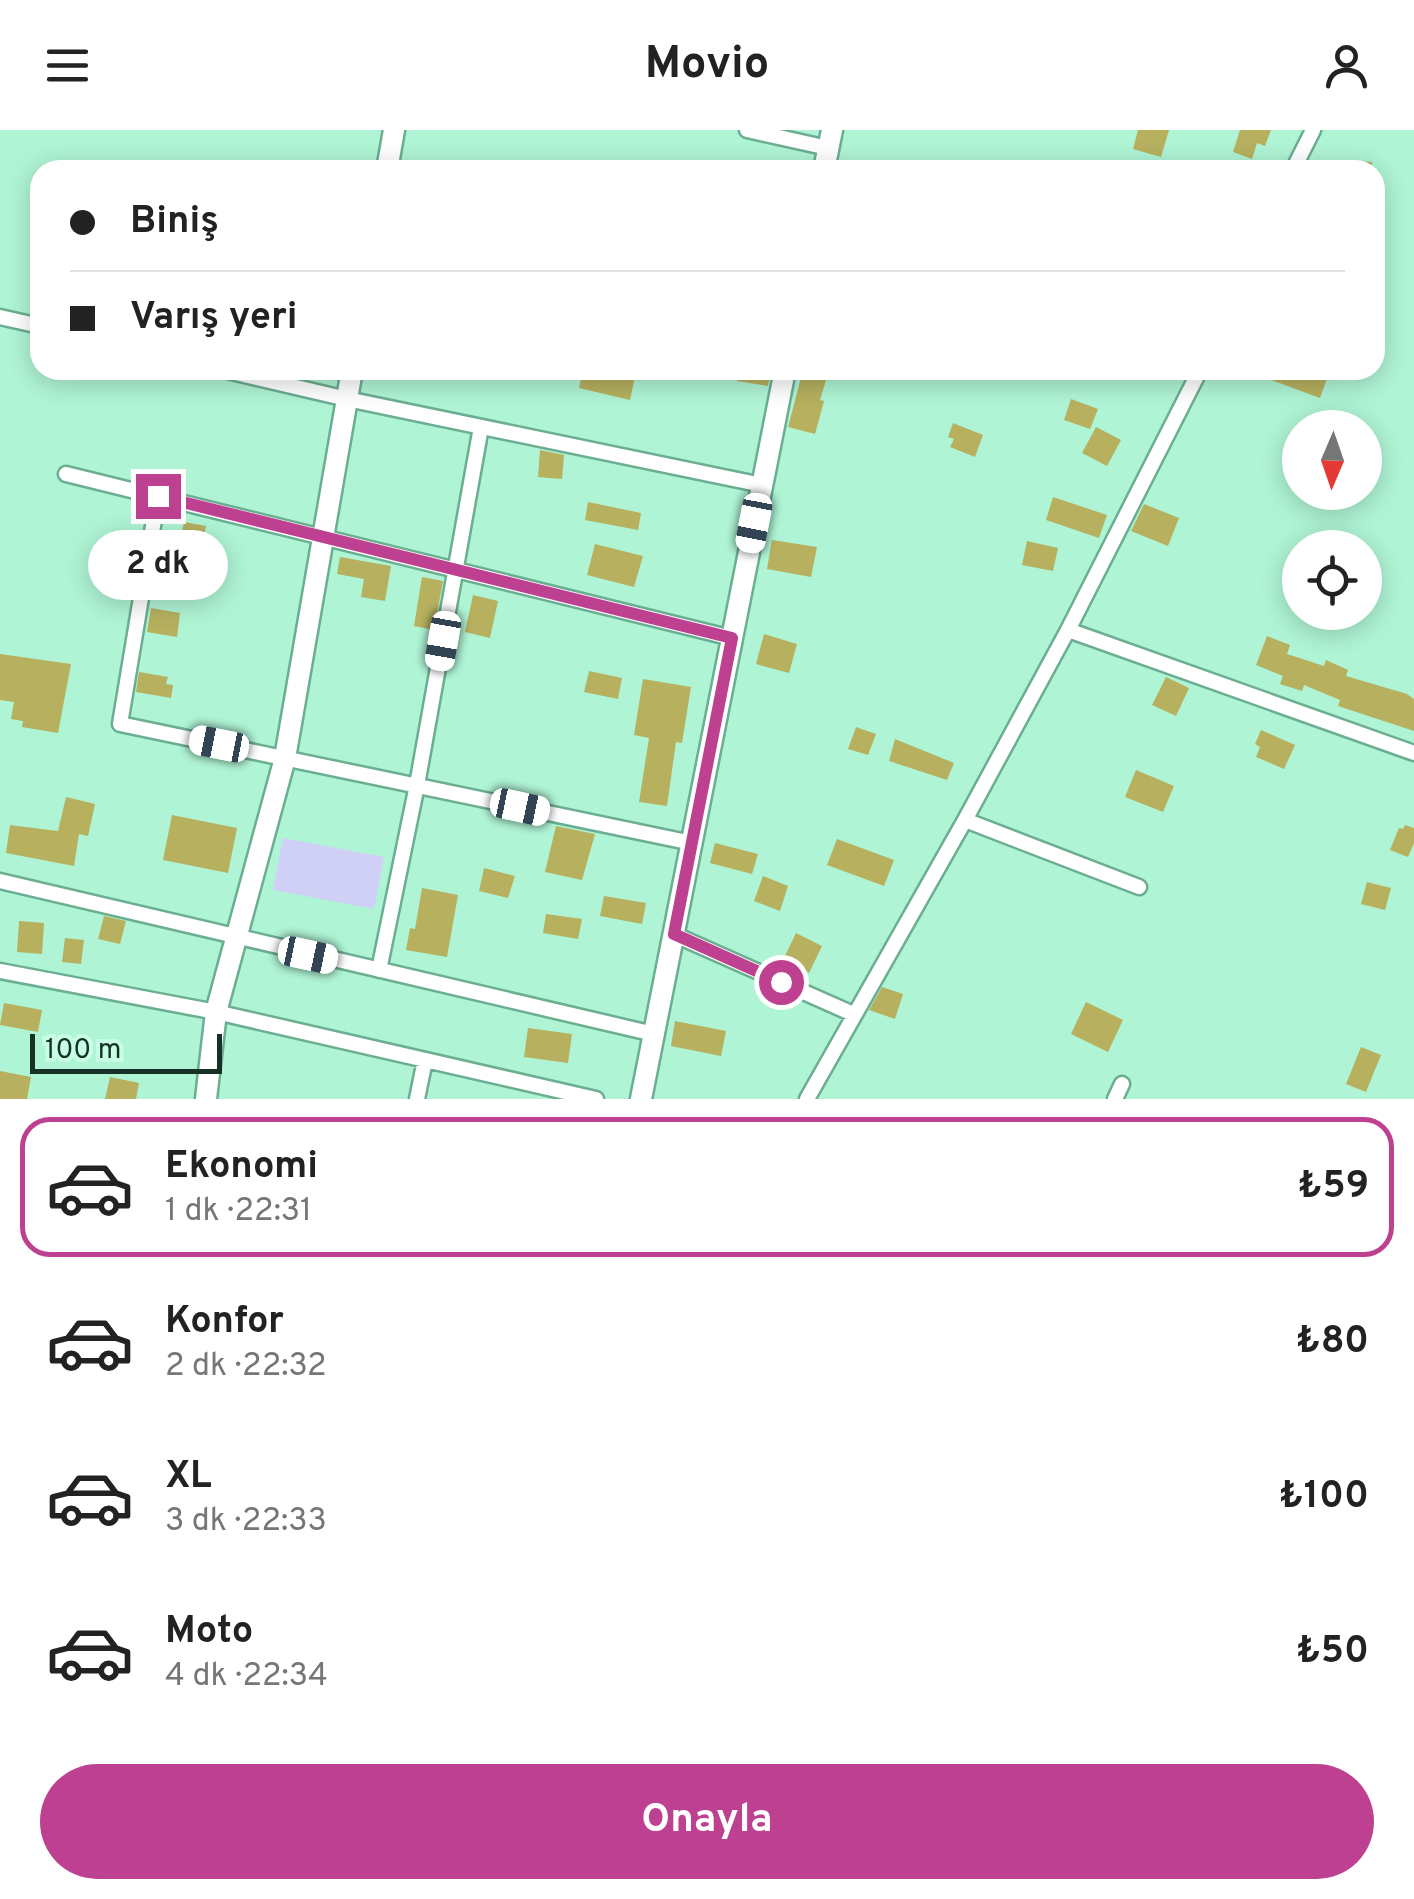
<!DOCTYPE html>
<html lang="tr">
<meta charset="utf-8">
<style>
:root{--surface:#fff;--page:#f6f6f6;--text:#222;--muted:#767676;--line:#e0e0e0;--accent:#be4191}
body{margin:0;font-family:Overpass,sans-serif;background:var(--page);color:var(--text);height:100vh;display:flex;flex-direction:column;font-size:38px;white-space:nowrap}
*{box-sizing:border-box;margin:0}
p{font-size:32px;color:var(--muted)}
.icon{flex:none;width:55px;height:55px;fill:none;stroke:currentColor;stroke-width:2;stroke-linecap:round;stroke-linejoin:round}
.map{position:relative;height:969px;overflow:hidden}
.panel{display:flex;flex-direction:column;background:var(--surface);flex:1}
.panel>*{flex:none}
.guide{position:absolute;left:30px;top:30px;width:1355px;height:220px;border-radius:30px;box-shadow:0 5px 25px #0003;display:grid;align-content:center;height:220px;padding:0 40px;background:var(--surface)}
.needle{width:65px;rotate:182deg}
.tools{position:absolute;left:1282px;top:280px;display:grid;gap:20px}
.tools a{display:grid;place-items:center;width:100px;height:100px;border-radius:50%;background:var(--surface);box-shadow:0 5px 25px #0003;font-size:50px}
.scale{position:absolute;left:30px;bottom:25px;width:192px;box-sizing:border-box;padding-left:10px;border:5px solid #163226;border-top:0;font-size:28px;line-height:35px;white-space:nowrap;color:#163226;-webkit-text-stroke:8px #c8fee5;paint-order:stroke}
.end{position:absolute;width:45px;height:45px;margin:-22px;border:12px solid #be4191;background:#fff;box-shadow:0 0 0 5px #fff}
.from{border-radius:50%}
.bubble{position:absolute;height:70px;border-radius:35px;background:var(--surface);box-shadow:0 5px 25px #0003;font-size:32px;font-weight:700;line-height:70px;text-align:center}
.car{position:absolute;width:30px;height:60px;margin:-30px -15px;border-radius:12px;box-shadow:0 0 8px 2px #0007;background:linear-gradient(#fff 24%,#345 0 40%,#fff 0 76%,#345 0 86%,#fff 0)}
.guide b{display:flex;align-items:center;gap:35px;height:95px;font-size:38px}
.guide b+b{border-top:2px solid var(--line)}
.guide i{width:25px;height:25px;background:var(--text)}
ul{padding:18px 0 0;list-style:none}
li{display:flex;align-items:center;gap:30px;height:140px;margin:0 20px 15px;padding:0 20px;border:5px solid transparent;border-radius:30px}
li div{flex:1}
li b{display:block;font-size:38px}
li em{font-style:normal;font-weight:700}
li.selected{border-color:var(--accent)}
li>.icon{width:90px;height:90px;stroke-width:1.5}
.action{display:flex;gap:20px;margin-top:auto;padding:20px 40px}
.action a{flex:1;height:115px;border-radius:60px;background:var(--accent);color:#fff;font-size:40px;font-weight:700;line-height:115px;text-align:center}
header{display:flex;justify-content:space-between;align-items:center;height:130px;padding:0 40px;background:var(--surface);font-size:45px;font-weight:700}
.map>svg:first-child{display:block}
.green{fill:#d0d0f7}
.building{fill:#b6b05f}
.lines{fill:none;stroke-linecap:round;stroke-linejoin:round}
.street-casing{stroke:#6bae91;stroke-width:19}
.secondary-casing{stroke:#6bae91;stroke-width:25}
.street{stroke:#fff;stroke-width:14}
.secondary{stroke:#fff;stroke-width:20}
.route{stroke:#be4191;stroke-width:12}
</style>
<header><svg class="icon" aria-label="menu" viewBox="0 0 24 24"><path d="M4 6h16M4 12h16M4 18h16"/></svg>Movio<svg class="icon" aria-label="person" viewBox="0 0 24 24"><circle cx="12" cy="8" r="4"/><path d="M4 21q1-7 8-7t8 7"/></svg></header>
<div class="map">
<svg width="1414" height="969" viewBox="0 0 1414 969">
<rect width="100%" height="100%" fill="#aff4d5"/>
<!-- green -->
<path class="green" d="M283,708L384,727L374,779L273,760Z"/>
<!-- building -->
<path class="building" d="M1138,0H1169L1161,27L1133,19Z
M1240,0H1271L1265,16L1257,13L1252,29L1233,22Z
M1336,30L1372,32V40H1336Z
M583,240L636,242L630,270L579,258Z
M739,240H771L768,256L737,251Z
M803,240H829L820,270L824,271L815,304L788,297Z
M1244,240H1330L1320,268Z
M1071,269L1098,279L1090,299L1064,290Z
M953,293L983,305L975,327L950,317L954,309L948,307Z
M1096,297L1121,310L1107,336L1082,323Z
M540,320L564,325L562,349L538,347Z
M1053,367L1107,385L1099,408L1046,390Z
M588,372L641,383L638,400L585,390Z
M1144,374L1179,388L1168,416L1131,401Z
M184,392L206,396L195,451L173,447Z
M772,410L817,417L811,447L767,439Z
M1027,411L1058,418L1053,441L1022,435Z
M595,414L643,426L634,457L587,445Z
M340,427L391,436L385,471L361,467L364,449L337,444Z
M422,447L443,451L434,500L414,496Z
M473,465L498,471L490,508L465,502Z
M151,478L180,483L177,507L147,502Z
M764,504L797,514L789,543L756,534Z
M1267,506L1290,515L1287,524L1324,536L1326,530L1348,540L1346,546L1407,564L1414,569V601L1338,576L1340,570L1304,555L1302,561L1280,554L1283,546L1256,535Z
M0,524L71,534L58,603L22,597L23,591L11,589L14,572L0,570Z
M589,541L622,548L618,569L584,562Z
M139,542L168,547L166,554L173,555L171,568L136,562Z
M1166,547L1189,558L1176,586L1152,575Z
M643,549L691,557L682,613L676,612L667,676L639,672L649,608L634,605Z
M856,597L876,604L868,625L848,619Z
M1261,600L1295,615L1284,639L1256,627L1260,617L1255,614Z
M895,609L954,633L947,650L889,631Z
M1136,640L1174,656L1163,682L1125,667Z
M66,667L95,674L88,706L79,704L74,736L6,723L10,695L58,701Z
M172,685L237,698L228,743L163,730Z
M1405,695L1414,698V713L1408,727L1390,720L1399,698L1403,699Z
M556,696L595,704L582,750L545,742Z
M837,709L894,730L884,756L827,735Z
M715,713L758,724L752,744L710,733Z
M484,738L515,746L508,768L479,761Z
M763,746L788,756L780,781L754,771Z
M1367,752L1391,758L1385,780L1361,774Z
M422,758L458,765L447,827L406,820L410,798L415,799Z
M604,766L646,773L642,794L600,786Z
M546,784L582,789L578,809L543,803Z
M104,786L126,791L120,814L98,809Z
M19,791L44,793L42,824L17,822Z
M796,803L822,816L809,843L783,830Z
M65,808L84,810L81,834L62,832Z
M882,857L903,864L895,889L869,880Z
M1086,872L1123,890L1108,922L1071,904Z
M4,873L42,880L38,902L0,895Z
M675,891L726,901L721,926L671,916Z
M528,898L572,904L568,933L524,927Z
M1361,917L1381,925L1366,962L1346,954Z
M0,941L31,947L27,969H0Z
M110,947L139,953L136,969H105Z"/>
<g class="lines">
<defs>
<path id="street" d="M747,0L828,18
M1293,40L1313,0
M0,187L40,196
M223,240L347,269L762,355
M66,344L732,508
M158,366L120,594L692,713
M1068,500L1414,623
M965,690L1139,757
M0,751L654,904
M673,804L853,884
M379,840L417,655L481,297
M0,841L216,882L596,969
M417,969L425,930
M807,969L965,690L1068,500L1200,240
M1115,969L1122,954"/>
<path id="secondary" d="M387,40L394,0
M824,40L832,0
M206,969L216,882L285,628L352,240
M641,969L785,240"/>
</defs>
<!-- street casing -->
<use href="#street" class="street-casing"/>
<!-- secondary casing -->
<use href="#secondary" class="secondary-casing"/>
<!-- street -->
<use href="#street" class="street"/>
<!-- secondary -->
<use href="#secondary" class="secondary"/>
</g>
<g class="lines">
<!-- route -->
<path class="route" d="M158,366L732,508L674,804L781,852"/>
</g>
</svg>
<div class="tools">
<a><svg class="needle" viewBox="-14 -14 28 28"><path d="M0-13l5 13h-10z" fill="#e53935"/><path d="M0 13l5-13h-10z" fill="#767676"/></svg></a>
<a><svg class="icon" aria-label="locate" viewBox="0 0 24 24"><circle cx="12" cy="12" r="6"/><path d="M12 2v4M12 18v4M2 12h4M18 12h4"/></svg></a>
</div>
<div class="scale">100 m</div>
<i class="end from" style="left:781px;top:852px"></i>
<i class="end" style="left:158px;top:366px"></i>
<div class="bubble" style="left:88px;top:400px;width:140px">2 dk</div>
<i class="car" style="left:754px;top:393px;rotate:191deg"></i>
<i class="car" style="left:443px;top:511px;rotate:190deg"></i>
<i class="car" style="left:219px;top:614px;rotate:281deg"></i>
<i class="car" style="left:520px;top:677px;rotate:102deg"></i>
<i class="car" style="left:308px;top:825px;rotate:102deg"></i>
<div class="guide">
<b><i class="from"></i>Biniş</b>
<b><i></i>Varış yeri</b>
</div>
</div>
<section class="panel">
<ul>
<li class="selected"><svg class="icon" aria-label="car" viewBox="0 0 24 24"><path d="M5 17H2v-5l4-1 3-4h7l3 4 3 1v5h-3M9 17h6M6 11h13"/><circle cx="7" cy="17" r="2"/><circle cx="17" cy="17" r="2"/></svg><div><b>Ekonomi</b><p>1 dk · 22:31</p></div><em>₺59</em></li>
<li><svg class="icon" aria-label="car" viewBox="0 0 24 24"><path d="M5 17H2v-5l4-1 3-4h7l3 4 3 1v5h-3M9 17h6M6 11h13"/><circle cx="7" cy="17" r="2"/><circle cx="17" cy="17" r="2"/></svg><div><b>Konfor</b><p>2 dk · 22:32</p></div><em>₺80</em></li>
<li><svg class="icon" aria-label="car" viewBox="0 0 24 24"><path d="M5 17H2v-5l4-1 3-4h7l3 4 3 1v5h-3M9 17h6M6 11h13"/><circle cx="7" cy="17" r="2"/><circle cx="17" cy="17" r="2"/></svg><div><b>XL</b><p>3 dk · 22:33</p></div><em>₺100</em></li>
<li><svg class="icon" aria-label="car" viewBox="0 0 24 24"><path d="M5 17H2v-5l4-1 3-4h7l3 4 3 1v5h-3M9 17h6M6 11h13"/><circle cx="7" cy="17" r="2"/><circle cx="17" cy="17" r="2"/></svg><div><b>Moto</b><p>4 dk · 22:34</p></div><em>₺50</em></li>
</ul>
<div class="action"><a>Onayla</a></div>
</section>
